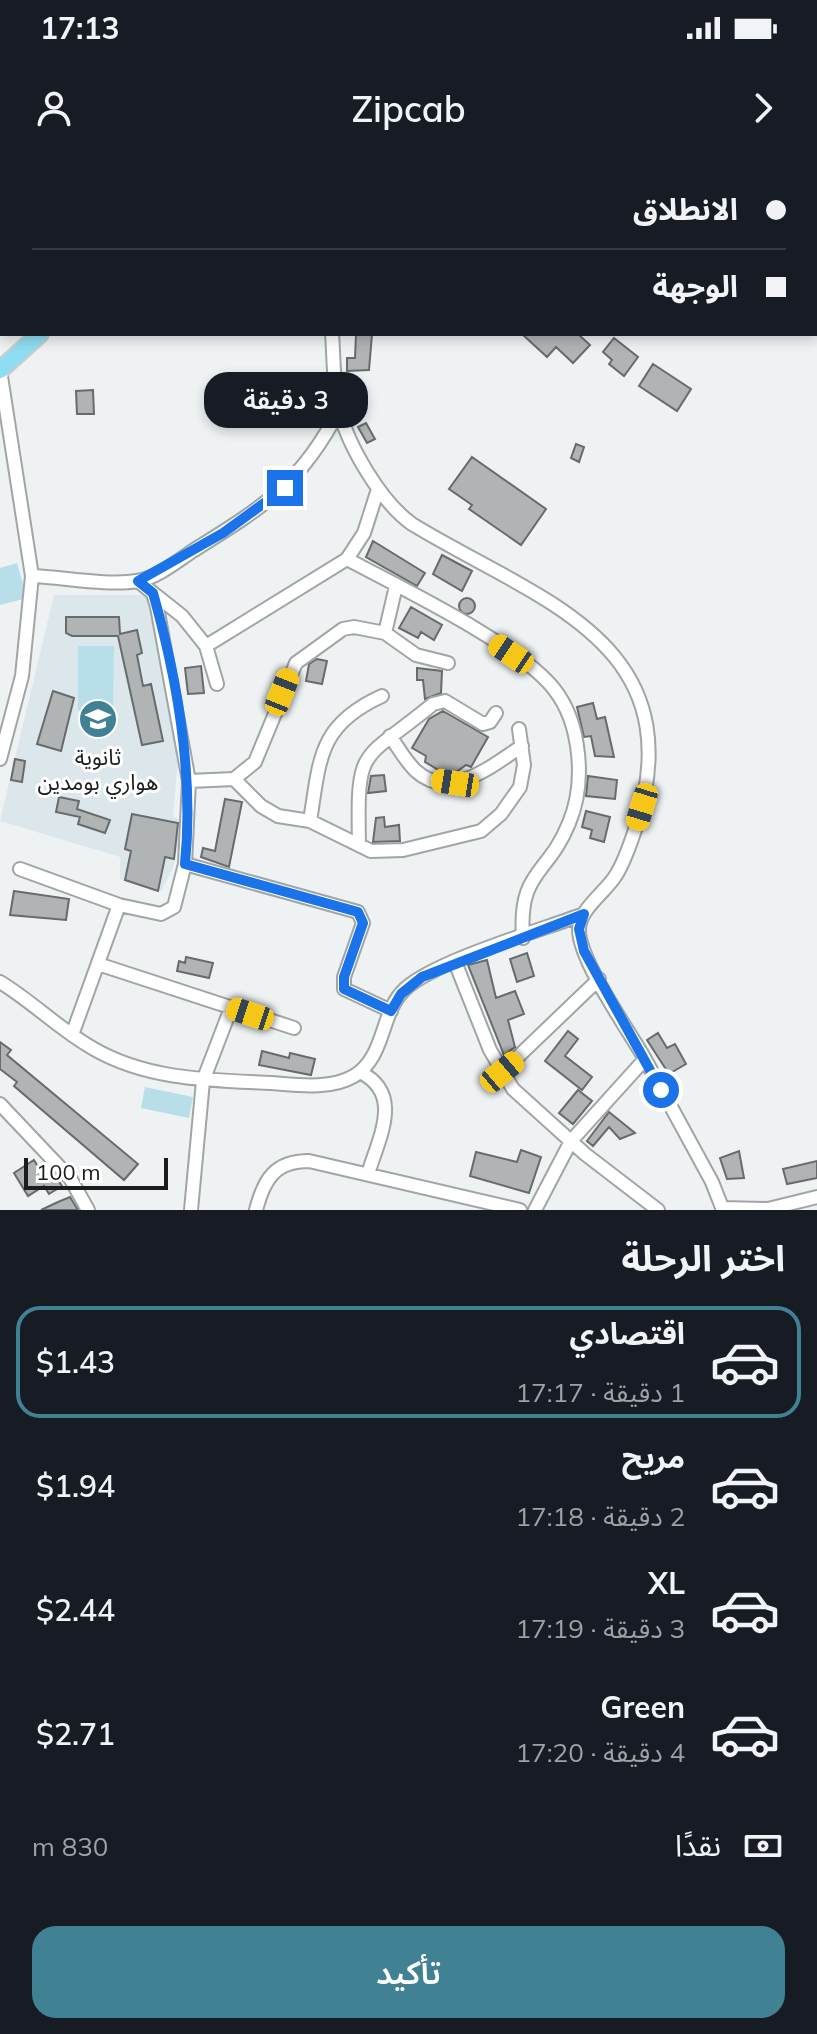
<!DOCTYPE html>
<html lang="ar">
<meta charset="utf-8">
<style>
:root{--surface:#171b24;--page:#20242c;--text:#f1f3f6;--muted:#9ea1a6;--line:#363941;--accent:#408193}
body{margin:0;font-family:Mulish,"Noto Sans Arabic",sans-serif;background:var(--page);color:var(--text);direction:rtl;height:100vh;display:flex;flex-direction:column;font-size:30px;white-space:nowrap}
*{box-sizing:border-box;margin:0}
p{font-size:26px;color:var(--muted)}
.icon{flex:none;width:44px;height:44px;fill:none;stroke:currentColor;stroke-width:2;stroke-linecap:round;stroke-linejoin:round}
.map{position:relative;height:1050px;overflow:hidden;direction:ltr}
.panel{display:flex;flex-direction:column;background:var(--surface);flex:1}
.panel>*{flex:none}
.guide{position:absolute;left:0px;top:0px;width:818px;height:176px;box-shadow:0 4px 12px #0003;direction:rtl;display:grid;align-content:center;height:176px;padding:0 32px;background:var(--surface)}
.scale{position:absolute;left:24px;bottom:20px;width:144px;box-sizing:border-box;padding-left:8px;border:4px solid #1b1c1c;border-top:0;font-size:22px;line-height:28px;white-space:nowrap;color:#1b1c1c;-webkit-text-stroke:6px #fff;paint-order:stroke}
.end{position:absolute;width:36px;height:36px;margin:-18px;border:10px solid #1a73e8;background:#fff;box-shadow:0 0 0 4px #fff}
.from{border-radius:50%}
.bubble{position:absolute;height:56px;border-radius:24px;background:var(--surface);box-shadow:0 4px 12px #0003;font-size:26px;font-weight:600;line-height:56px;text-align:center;direction:rtl}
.car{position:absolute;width:24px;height:48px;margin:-24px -12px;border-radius:10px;box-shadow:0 0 6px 2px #0007;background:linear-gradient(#f5c518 24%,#345 0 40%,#f5c518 0 76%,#345 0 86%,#f5c518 0)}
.guide b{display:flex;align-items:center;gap:28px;height:76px;font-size:30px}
.guide b+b{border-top:2px solid var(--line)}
.guide i{width:20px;height:20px;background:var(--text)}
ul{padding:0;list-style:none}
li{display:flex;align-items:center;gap:24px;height:112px;margin:0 16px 12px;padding:0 16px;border:4px solid transparent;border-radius:24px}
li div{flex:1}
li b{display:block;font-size:30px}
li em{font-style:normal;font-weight:600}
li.selected{border-color:var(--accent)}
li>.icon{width:72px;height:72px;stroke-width:1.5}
h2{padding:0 32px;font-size:36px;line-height:96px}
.pay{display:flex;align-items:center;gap:20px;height:88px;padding:0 32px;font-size:30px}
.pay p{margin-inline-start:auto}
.cta{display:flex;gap:16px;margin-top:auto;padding:16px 32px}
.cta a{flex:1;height:92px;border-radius:24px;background:var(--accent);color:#fff;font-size:32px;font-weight:600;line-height:92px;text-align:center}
.status{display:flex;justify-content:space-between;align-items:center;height:56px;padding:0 40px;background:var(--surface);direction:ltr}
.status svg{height:22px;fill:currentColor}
header{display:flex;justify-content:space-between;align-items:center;height:104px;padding:0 32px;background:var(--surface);font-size:36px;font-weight:600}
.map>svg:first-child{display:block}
.built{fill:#dbe7eb}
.green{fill:#b8deea}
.building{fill:#b0b4b5;stroke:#686b6c;stroke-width:2}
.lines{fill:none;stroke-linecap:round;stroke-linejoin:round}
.minor-casing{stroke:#a1a5a6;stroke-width:16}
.major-casing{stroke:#cdcdcd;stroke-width:20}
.minor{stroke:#fff;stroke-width:12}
.major{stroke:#8fddf1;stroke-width:16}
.route{stroke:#1a73e8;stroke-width:10}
.labels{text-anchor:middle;stroke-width:6;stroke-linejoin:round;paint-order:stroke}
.poi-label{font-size:22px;fill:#1b1c1c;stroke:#fff}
</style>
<div class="status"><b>17:13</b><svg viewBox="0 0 49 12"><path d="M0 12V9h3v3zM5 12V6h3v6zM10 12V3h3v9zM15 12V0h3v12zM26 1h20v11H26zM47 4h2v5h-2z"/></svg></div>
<header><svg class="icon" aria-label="forward" viewBox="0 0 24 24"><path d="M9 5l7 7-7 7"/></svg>Zipcab<svg class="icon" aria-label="person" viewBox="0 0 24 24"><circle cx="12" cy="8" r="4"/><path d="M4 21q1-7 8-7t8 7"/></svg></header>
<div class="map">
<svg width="817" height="1050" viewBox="0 0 817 1050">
<rect width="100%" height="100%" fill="#eef2f3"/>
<!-- built -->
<path class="built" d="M54,435H146L168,520L178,598L173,657L183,661L173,708L161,731L120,719V697L0,661Z"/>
<!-- green -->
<path class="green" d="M17,403L27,438L0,445V408Z
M78,486H114L113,551L78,550Z
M145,927L193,937L189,958L141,948Z"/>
<!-- building -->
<path class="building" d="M356,174H372L369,210L347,211V198H355Z
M522,174H578L590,185L573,203L556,187L547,197Z
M614,178L638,197L624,216L609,204L612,200L603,192Z
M653,204L691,229L677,251L639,226Z
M93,230L94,254H77L76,231Z
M366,263L375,279L367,283L358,267Z
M576,284L584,287L579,302L571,298Z
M472,297L546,349L521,385L469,349L472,345L449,329Z
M373,381L425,413L417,426L366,397Z
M442,395L472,411L462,431L433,414Z
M459 446a8 8 0 1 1 16 0a8 8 0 1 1-16 0Z
M411,447L442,465L434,480L421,472L418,478L399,468Z
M66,457H119L120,474L137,470L142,493L137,495L143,526L151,524L163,581L142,585L118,476H72L66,473Z
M317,499L327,501L322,524L306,521L309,504Z
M201,506L204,533L188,534L185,508Z
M417,508L442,511L441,533L425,539L423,520H417Z
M53,531L74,538L61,591L37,584Z
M593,543L597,559L605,557L614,597L595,596L591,576L584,577L577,547Z
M443,551L488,577L471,607L466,605L455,613L445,614L425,602L426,596L412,588L429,559Z
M15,599L25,601L22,622L11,620Z
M384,615L386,631L368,633L371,616Z
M588,616L617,620L615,639L586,636Z
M59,637L79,641L77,649L110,660L105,673L78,664L80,657L56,652Z
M225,639L242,642L229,707L201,697L203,688L215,691Z
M586,651L610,657L604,682L590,678L592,670L582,667Z
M132,654L178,663L174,699L165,697L158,731L125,720L131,691L125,689Z
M384,657L385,667L399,665L400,681L373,682L376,658Z
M14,731L69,739L66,760L10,755Z
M527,793L534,816L517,822L510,799Z
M186,797L213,803L209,818L177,811L179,801L185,803Z
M487,800L496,838L515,831L524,854L508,860L515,887L504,895L468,805Z
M568,871L578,879L565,896L592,917L582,930L545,901Z
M658,873L667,888L675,884L686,904L669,914L647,880Z
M0,882L11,890L7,895L138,1004L124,1020L14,926L17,922L0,909Z
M262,891L289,898L290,893L315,899L311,915L259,905Z
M578,930L592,941L573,964L559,953Z
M609,952L635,973L620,979L609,967L593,986L587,981Z
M521,990L541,997L529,1033L470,1016L476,992L517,1002Z
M739,991L744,1018L727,1019L720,998Z
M34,1000L45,1019L53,1013L62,1026L49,1034L44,1026L28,1036L14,1013Z
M817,1001V1018L787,1024L783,1009Z
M70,1037L78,1050H41L58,1042Z"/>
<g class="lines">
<defs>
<path id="minor" d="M318,0L319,2
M332,174C334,199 333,225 339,249C348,286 381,342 412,364C536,440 693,480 637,664C631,681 626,699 616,715C606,732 580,748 579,769C578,799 629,871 645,899L571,981L535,1050
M347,399C399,427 520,485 554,529C581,563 586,623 569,663C548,716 518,710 523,778
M32,416C62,417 108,426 137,421C156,418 175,403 191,392C261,348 300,326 339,250
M138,421L153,433L157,447L189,621L234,619L261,646L278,656L310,661L371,691L403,690L481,671L501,654L520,627L524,605L519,569
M153,433L182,456L206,486L347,399L364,373L378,329
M385,473L396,426
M206,486L217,524
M390,576C398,587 406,602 416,611C450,642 493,605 522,586
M0,599L22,516L32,416L0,210
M234,619L255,602L296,503L343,469L354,467L385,473L416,495L448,503
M310,661C320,599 318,565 382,536
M359,685C357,583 360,604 433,544L445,541L483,564L490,562L496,553
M185,704L358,752L363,763L344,817V829L391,851
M20,709L119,745
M455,802L490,890L513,929L585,994L658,1050
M98,804L294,868
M0,822C33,842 60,870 94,889C148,920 210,920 271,923C297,925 330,930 354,916C386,897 380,852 405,829C435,801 541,770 584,754
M72,875L119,745L161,754L174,747L185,704L189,621
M645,899L712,1022L723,1050
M360,912C404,934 379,977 368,1014
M502,912L599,819
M0,944L70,1018L88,1050
M722,1048L768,1049L817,1037
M191,1050L203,921L231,848
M256,1050C264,1019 275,1001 309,1001L520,1050"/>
<path id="major" d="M226,2L228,0
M0,210L40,174"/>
</defs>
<!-- minor casing -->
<use href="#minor" class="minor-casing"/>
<!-- major casing -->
<use href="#major" class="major-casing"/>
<!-- minor -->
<use href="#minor" class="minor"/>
<!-- major -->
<use href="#major" class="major"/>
</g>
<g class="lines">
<!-- route -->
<path class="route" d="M285,328L223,373L138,421L153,433C178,521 194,613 185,704L358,752L363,763L344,817V829L391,851L401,834L422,817L584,754L579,769L584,791L661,930"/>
</g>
<!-- icons -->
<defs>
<symbol id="school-disc" viewBox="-11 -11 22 22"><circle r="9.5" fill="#408193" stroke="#fff"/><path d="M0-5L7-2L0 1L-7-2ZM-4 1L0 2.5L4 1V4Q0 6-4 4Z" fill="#fff"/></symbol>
</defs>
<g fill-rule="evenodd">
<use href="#school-disc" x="76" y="537" width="44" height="44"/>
</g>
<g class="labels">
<!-- poi labels -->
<g class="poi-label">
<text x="98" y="605">ثانوية<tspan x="98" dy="25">هواري بومدين</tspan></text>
</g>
</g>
</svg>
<div class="scale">100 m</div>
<i class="end from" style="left:661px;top:930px"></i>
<i class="end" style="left:285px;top:328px"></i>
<div class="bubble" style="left:204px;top:212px;width:164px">3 دقيقة</div>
<i class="car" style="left:511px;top:494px;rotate:304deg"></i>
<i class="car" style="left:282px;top:532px;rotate:22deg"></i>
<i class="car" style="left:455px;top:623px;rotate:279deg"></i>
<i class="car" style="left:642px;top:647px;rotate:197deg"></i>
<i class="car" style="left:250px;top:854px;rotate:288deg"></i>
<i class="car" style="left:502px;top:912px;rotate:50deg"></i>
<div class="guide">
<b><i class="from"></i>الانطلاق</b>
<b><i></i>الوجهة</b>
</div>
</div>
<section class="panel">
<h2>اختر الرحلة</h2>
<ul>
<li class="selected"><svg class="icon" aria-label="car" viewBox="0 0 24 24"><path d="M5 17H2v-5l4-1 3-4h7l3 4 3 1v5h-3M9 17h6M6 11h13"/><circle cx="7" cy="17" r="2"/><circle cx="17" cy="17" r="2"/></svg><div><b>اقتصادي</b><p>1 دقيقة · 17:17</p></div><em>$1.43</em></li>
<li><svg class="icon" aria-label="car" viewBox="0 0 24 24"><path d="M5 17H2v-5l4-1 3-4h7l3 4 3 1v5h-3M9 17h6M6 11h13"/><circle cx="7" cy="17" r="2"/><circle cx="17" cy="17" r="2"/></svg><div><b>مريح</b><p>2 دقيقة · 17:18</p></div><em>$1.94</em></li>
<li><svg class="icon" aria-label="car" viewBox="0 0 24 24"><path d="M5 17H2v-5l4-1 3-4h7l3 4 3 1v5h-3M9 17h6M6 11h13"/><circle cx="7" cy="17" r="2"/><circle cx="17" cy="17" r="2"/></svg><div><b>XL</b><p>3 دقيقة · 17:19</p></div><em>$2.44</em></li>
<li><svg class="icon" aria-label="car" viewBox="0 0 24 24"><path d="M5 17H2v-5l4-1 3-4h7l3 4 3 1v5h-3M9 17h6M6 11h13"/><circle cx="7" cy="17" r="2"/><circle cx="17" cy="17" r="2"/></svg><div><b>Green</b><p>4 دقيقة · 17:20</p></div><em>$2.71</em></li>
</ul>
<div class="pay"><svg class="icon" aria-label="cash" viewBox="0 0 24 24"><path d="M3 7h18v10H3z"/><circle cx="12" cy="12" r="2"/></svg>نقدًا<p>830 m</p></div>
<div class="cta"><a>تأكيد</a></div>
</section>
